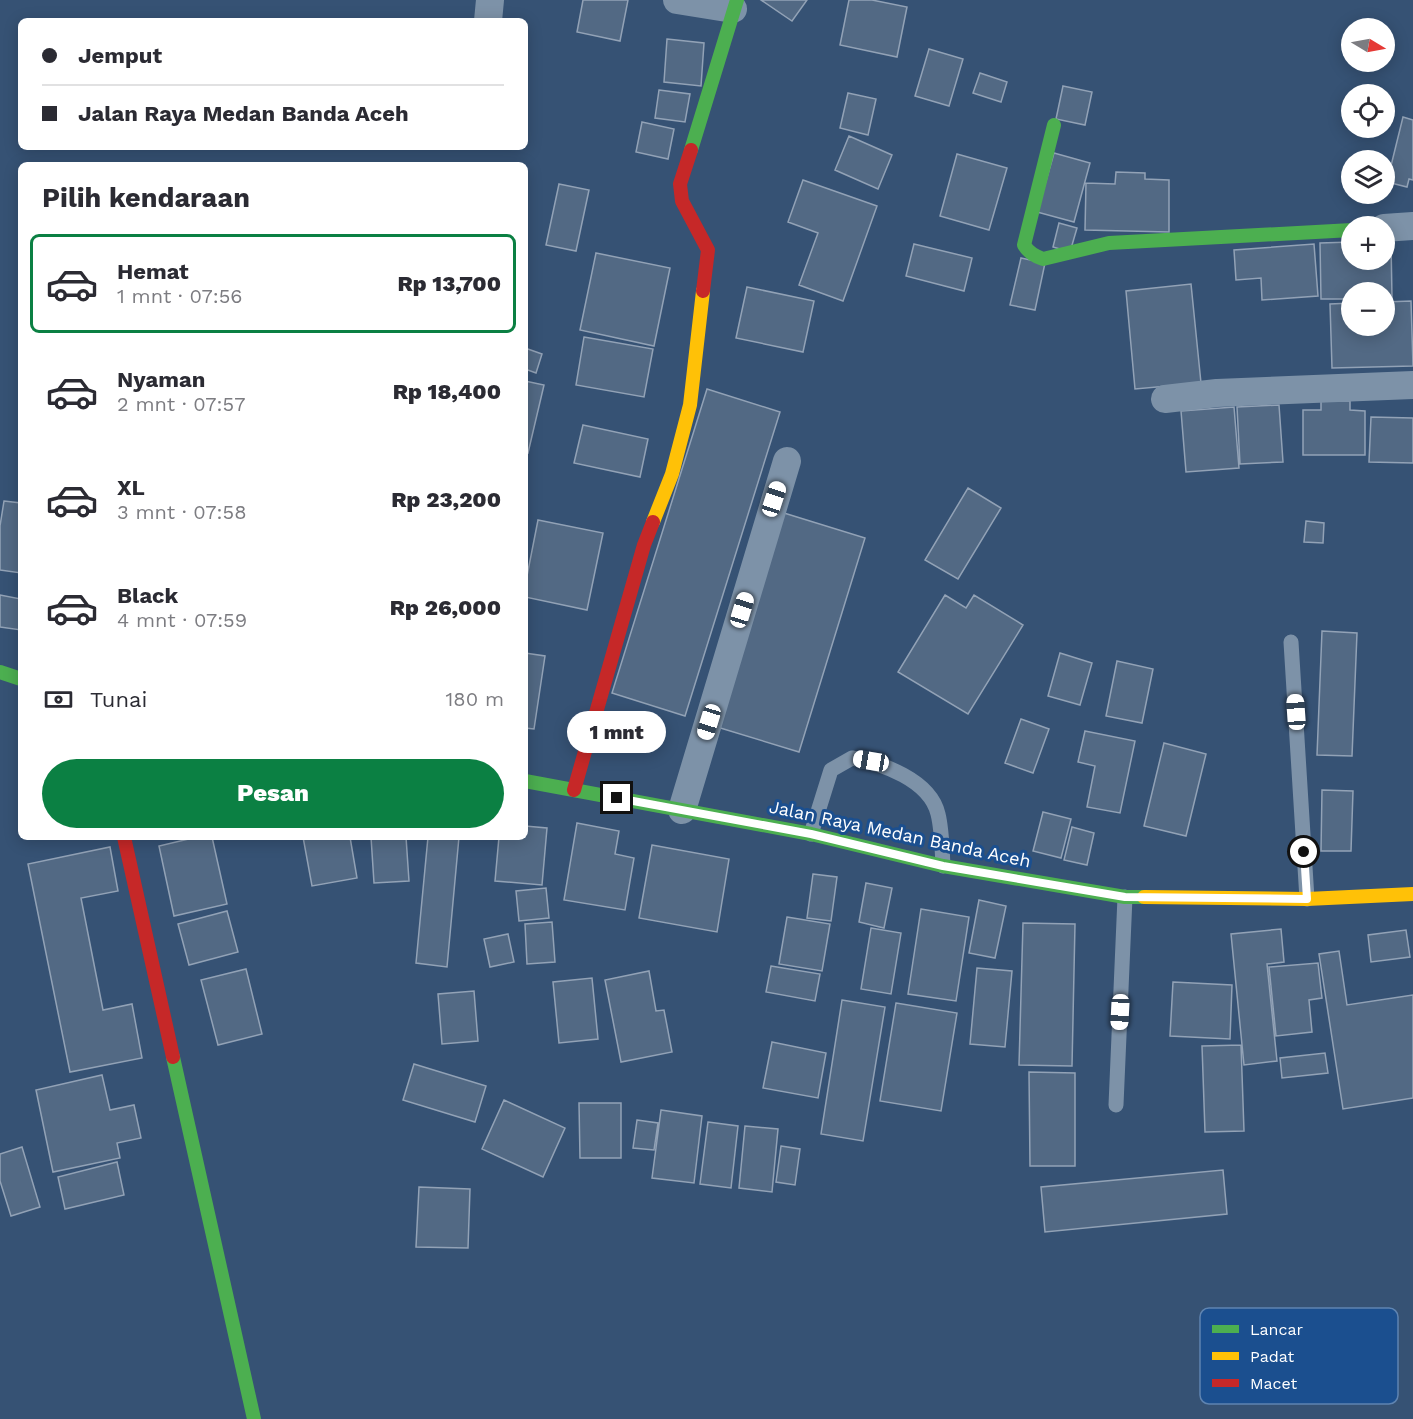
<!DOCTYPE html>
<html lang="id">
<meta charset="utf-8">
<style>
:root{--surface:#fff;--page:#f7f7f7;--text:#2b2b33;--muted:#7c7c81;--line:#e1e1e2;--accent:#0b8043}
body{margin:0;font-family:"Work Sans",sans-serif;background:var(--page);color:var(--text);height:100vh;display:flex;flex-direction:column;font-size:22px;white-space:nowrap}
*{box-sizing:border-box;margin:0}
p{font-size:20px;color:var(--muted)}
.icon{flex:none;width:33px;height:33px;fill:none;stroke:currentColor;stroke-width:2;stroke-linecap:round;stroke-linejoin:round}
.map{position:relative;flex:1;overflow:hidden}
.side{position:absolute;left:18px;top:162px;width:510px;height:678px;display:flex;flex-direction:column;background:var(--surface);border-radius:9px;box-shadow:0 3px 15px #0003}
.side>*{flex:none}
.banner{position:absolute;left:18px;top:18px;width:510px;height:132px;border-radius:9px;box-shadow:0 3px 15px #0003;display:grid;align-content:center;height:132px;padding:0 24px;background:var(--surface)}
.needle{width:39px;rotate:100deg}
.controls{position:absolute;left:1341px;top:18px;display:grid;gap:12px}
.controls a{display:grid;place-items:center;width:54px;height:54px;border-radius:50%;background:var(--surface);box-shadow:0 3px 15px #0003;font-size:30px}
.end{position:absolute;width:27px;height:27px;margin:-14px;border:8px solid #fff;background:#111;box-shadow:0 0 0 3px #111}
.from{border-radius:50%}
.bubble{position:absolute;height:42px;border-radius:21px;background:var(--surface);box-shadow:0 3px 15px #0003;font-size:20px;font-weight:800;line-height:42px;text-align:center}
.car{position:absolute;width:18px;height:36px;margin:-18px -9px;border-radius:8px;box-shadow:0 0 4px 2px #0007;background:linear-gradient(#fff 24%,#345 0 40%,#fff 0 76%,#345 0 86%,#fff 0)}
.banner b{display:flex;align-items:center;gap:21px;height:57px;font-size:22px}
.banner b+b{border-top:2px solid var(--line)}
.banner i{width:15px;height:15px;background:var(--text)}
ul{padding:0;list-style:none}
li{display:flex;align-items:center;gap:18px;height:99px;margin:0 12px 9px;padding:0 12px;border:3px solid transparent;border-radius:9px}
li div{flex:1}
li b{display:block;font-size:22px}
li em{font-style:normal;font-weight:800}
li.selected{border-color:var(--accent)}
li>.icon{width:54px;height:54px;stroke-width:1.5}
h2{padding:0 24px;font-size:27px;line-height:72px}
.pay{display:flex;align-items:center;gap:15px;height:66px;padding:0 24px;font-size:22px}
.pay p{margin-inline-start:auto}
.button{display:flex;gap:12px;margin-top:auto;padding:12px 24px}
.button a{flex:1;height:69px;border-radius:36px;background:var(--accent);color:#fff;font-size:24px;font-weight:800;line-height:69px;text-align:center}
.map>svg:first-child{display:block}
.building{fill:#526984;stroke:#92a2b6;stroke-width:1.5}
.lines{fill:none;stroke-linecap:round;stroke-linejoin:round}
.lane{stroke:#7d92a8;stroke-width:15}
.street{stroke:#7d92a8;stroke-width:28}
.fast{stroke:#4caf50;stroke-width:14}
.slow{stroke:#ffc107;stroke-width:14}
.jam{stroke:#c62828;stroke-width:14}
.route{stroke:#fff;stroke-width:8}
.labels{text-anchor:middle;stroke-width:6;stroke-linejoin:round;paint-order:stroke}
.street-label{font-size:18px;fill:#fff;stroke:#1b4f8f}
.key{fill:#1b4f8f;stroke:#5f84b1;stroke-width:1.5}
.key-label{font-size:16px;fill:#fff}
</style>
<div class="map">
<svg width="1413" height="1419" viewBox="0 0 1413 1419">
<rect width="100%" height="100%" fill="#365274"/>
<!-- building -->
<path class="building" d="M583,0H628L620,41L577,32Z
M761,0H807L792,21Z
M849,0H872L907,7L897,57L840,45Z
M667,39L704,43L701,86L664,82Z
M929,49L963,59L949,106L915,96Z
M980,73L1007,82L1001,102L973,93Z
M1063,86L1092,92L1085,125L1056,119Z
M659,90L690,94L685,122L655,118Z
M848,93L876,99L868,135L840,128Z
M1403,117L1413,120V180L1409,179L1407,187L1387,182Z
M642,122L674,129L668,159L636,152Z
M849,136L892,155L878,189L835,170Z
M1054,153L1090,163L1074,222L1037,212Z
M957,154L1007,168L989,230L940,216Z
M1116,172L1145,173V179L1169,180V232L1085,230L1086,183L1115,184Z
M803,180L877,206L843,301L799,285L818,233L788,222Z
M559,184L589,190L576,251L546,245Z
M1059,223L1077,228L1070,252L1053,247Z
M1352,242V260H1384V242H1391L1392,298H1384V292H1352V299H1321L1320,243Z
M914,244L972,258L964,291L906,276Z
M1314,244L1318,296L1262,300L1261,278L1236,280L1234,250Z
M596,253L670,268L654,346L580,330Z
M1021,258L1045,263L1035,310L1010,305Z
M1191,284L1201,383L1135,389L1126,291Z
M747,287L814,301L803,352L736,338Z
M1411,301L1413,366L1332,368L1330,304L1352,303V326H1384V302Z
M584,337L653,349L644,397L576,385Z
M525,348L542,354L536,373L525,369Z
M525,381L544,385L528,453L525,452Z
M707,389L780,412L685,716L612,693Z
M1321,401H1350V410L1365,411V455H1303V410H1321Z
M1279,405L1283,462L1240,464L1237,407Z
M1234,407L1239,468L1186,472L1181,411Z
M1371,417L1413,418V463L1369,462Z
M583,425L648,439L640,477L574,463Z
M968,488L1001,508L958,579L925,560Z
M4,501L21,503V573L0,570V526Z
M784,513L865,538L799,752L717,727Z
M538,520L603,533L587,610L525,597V586Z
M1306,521L1324,523L1323,543L1304,542Z
M0,595L21,599V630L0,627Z
M945,595L966,608L974,595L1023,625L968,714L898,672Z
M1322,631L1357,633L1352,756L1317,755Z
M525,653L545,656L534,729L525,728Z
M1060,653L1092,663L1080,705L1048,696Z
M1117,661L1153,669L1142,723L1106,716Z
M1021,719L1049,729L1033,773L1005,763Z
M1085,731L1135,741L1120,813L1087,807L1095,766L1078,762Z
M1164,743L1206,754L1186,836L1144,826Z
M1322,790L1353,791L1351,851H1321Z
M1043,812L1071,819L1061,858L1033,851Z
M577,823L619,831L615,854L634,858L625,910L564,900Z
M525,826L547,828L542,885L495,881L499,837H525Z
M1072,827L1094,833L1087,865L1064,860Z
M197,837H212L227,904L174,916L159,846Z
M303,837H350L357,878L312,886Z
M371,837H406L409,881L374,883Z
M428,837H459L447,967L416,963Z
M652,845L729,859L717,932L639,918Z
M110,847L118,891L81,898L103,1010L132,1004L142,1058L70,1072L28,864Z
M813,874L837,877L831,921L807,918Z
M866,883L892,888L884,928L859,922Z
M546,888L549,918L519,921L516,891Z
M979,900L1006,906L995,958L969,953Z
M921,909L969,917L956,1001L908,994Z
M227,911L238,952L189,965L178,924Z
M787,917L830,924L822,971L779,964Z
M552,922L555,962L527,964L525,924Z
M1023,923L1075,924L1072,1066L1019,1065Z
M871,928L901,933L891,994L861,989Z
M1281,929L1284,962L1267,964L1277,1061L1244,1065L1231,934Z
M1406,930L1410,957L1371,962L1368,935Z
M508,934L514,962L490,967L484,939Z
M1339,951L1347,1005L1413,995V1098L1343,1109L1319,954Z
M1318,963L1322,998L1309,1000L1312,1032L1276,1036L1269,967Z
M771,966L820,974L815,1001L766,992Z
M977,968L1012,971L1005,1047L970,1044Z
M246,969L262,1034L218,1045L201,980Z
M649,971L656,1011L664,1010L672,1052L621,1062L605,980Z
M592,978L598,1039L559,1043L553,982Z
M1173,982L1232,985L1230,1039L1170,1036Z
M474,991L478,1041L442,1044L438,994Z
M842,1000L885,1007L863,1141L821,1134Z
M896,1003L957,1013L941,1111L880,1101Z
M772,1042L826,1053L818,1098L763,1088Z
M1241,1045L1244,1131L1205,1132L1202,1046Z
M1325,1053L1328,1073L1282,1078L1280,1058Z
M414,1064L486,1086L475,1122L403,1100Z
M1029,1072L1075,1073V1166H1030Z
M102,1075L110,1110L134,1105L141,1138L117,1143L120,1158L53,1172L36,1090Z
M504,1100L565,1128L543,1177L482,1149Z
M579,1103H621V1158H580Z
M661,1110L702,1116L694,1183L652,1178Z
M637,1120L658,1123L654,1150L633,1148Z
M708,1122L738,1126L731,1188L700,1184Z
M745,1126L778,1129L772,1192L739,1188Z
M781,1146L800,1149L795,1185L776,1182Z
M22,1147L40,1207L11,1216L0,1181V1154Z
M117,1162L124,1195L65,1209L58,1177Z
M1223,1170L1227,1214L1045,1232L1041,1187Z
M419,1187L470,1189L468,1248L416,1247Z"/>
<g class="lines">
<!-- lane -->
<path class="lane" d="M1291,642L1307,899
M811,834L831,770L852,758C882,763 930,780 938,814C942,830 942,849 943,866
M1116,1105L1125,897"/>
<!-- street -->
<path class="street" d="M677,0L733,9
M488,21L490,0
M1384,228L1413,226
M1165,399L1217,393L1413,385
M682,810L787,461"/>
<!-- fast -->
<path class="fast" d="M1054,125L1024,245C1029,253 1035,256 1043,259L1109,243L1352,230
M691,150L737,0
M0,672L21,679
M525,781L811,834L943,866L1125,897H1144
M173,1057L254,1419"/>
<!-- slow -->
<path class="slow" d="M653,522L672,474L690,405L703,291
M1144,897L1307,899L1413,894"/>
<!-- jam -->
<path class="jam" d="M691,150L680,184L682,201L708,250L703,291
M574,790L644,545L653,522
M124,837L173,1057"/>
</g>
<g class="lines">
<!-- route -->
<path class="route" d="M617,798L811,834L943,866L1125,897L1307,899L1304,852"/>
</g>
<g class="labels">
<!-- street labels -->
<g class="street-label">
<text transform="translate(900 834) rotate(12)" y="6">Jalan Raya Medan Banda Aceh</text>
</g>
</g>
<!-- legend -->
<rect x="1200" y="1308" width="198" height="96" rx="9" class="key"/>
<rect x="1212" y="1325" width="27" height="8" fill="#4caf50"/>
<rect x="1212" y="1352" width="27" height="8" fill="#ffc107"/>
<rect x="1212" y="1379" width="27" height="8" fill="#c62828"/>
<g class="key-label">
<text x="1250" y="1335">Lancar</text>
<text x="1250" y="1362">Padat</text>
<text x="1250" y="1389">Macet</text>
</g>
</svg>
<div class="controls">
<a><svg class="needle" viewBox="-14 -14 28 28"><path d="M0-13l5 13h-10z" fill="#e53935"/><path d="M0 13l5-13h-10z" fill="#7c7c81"/></svg></a>
<a><svg class="icon" aria-label="locate" viewBox="0 0 24 24"><circle cx="12" cy="12" r="6"/><path d="M12 2v4M12 18v4M2 12h4M18 12h4"/></svg></a>
<a><svg class="icon" aria-label="layers" viewBox="0 0 24 24"><path d="M12 4l9 5-9 5-9-5zM3 14l9 5 9-5"/></svg></a>
<a>+</a>
<a>−</a>
</div>
<i class="end from" style="left:1304px;top:852px"></i>
<i class="end" style="left:617px;top:798px"></i>
<div class="bubble" style="left:567px;top:711px;width:99px">1 mnt</div>
<i class="car" style="left:774px;top:499px;rotate:18deg"></i>
<i class="car" style="left:742px;top:610px;rotate:17deg"></i>
<i class="car" style="left:1296px;top:712px;rotate:356deg"></i>
<i class="car" style="left:709px;top:722px;rotate:197deg"></i>
<i class="car" style="left:871px;top:761px;rotate:280deg"></i>
<i class="car" style="left:1120px;top:1012px;rotate:183deg"></i>
<div class="banner">
<b><i class="from"></i>Jemput</b>
<b><i></i>Jalan Raya Medan Banda Aceh</b>
</div>
<section class="side">
<h2>Pilih kendaraan</h2>
<ul>
<li class="selected"><svg class="icon" aria-label="car" viewBox="0 0 24 24"><path d="M5 17H2v-5l4-1 3-4h7l3 4 3 1v5h-3M9 17h6M6 11h13"/><circle cx="7" cy="17" r="2"/><circle cx="17" cy="17" r="2"/></svg><div><b>Hemat</b><p>1 mnt · 07:56</p></div><em>Rp 13,700</em></li>
<li><svg class="icon" aria-label="car" viewBox="0 0 24 24"><path d="M5 17H2v-5l4-1 3-4h7l3 4 3 1v5h-3M9 17h6M6 11h13"/><circle cx="7" cy="17" r="2"/><circle cx="17" cy="17" r="2"/></svg><div><b>Nyaman</b><p>2 mnt · 07:57</p></div><em>Rp 18,400</em></li>
<li><svg class="icon" aria-label="car" viewBox="0 0 24 24"><path d="M5 17H2v-5l4-1 3-4h7l3 4 3 1v5h-3M9 17h6M6 11h13"/><circle cx="7" cy="17" r="2"/><circle cx="17" cy="17" r="2"/></svg><div><b>XL</b><p>3 mnt · 07:58</p></div><em>Rp 23,200</em></li>
<li><svg class="icon" aria-label="car" viewBox="0 0 24 24"><path d="M5 17H2v-5l4-1 3-4h7l3 4 3 1v5h-3M9 17h6M6 11h13"/><circle cx="7" cy="17" r="2"/><circle cx="17" cy="17" r="2"/></svg><div><b>Black</b><p>4 mnt · 07:59</p></div><em>Rp 26,000</em></li>
</ul>
<div class="pay"><svg class="icon" aria-label="cash" viewBox="0 0 24 24"><path d="M3 7h18v10H3z"/><circle cx="12" cy="12" r="2"/></svg>Tunai<p>180 m</p></div>
<div class="button"><a>Pesan</a></div>
</section>
</div>
